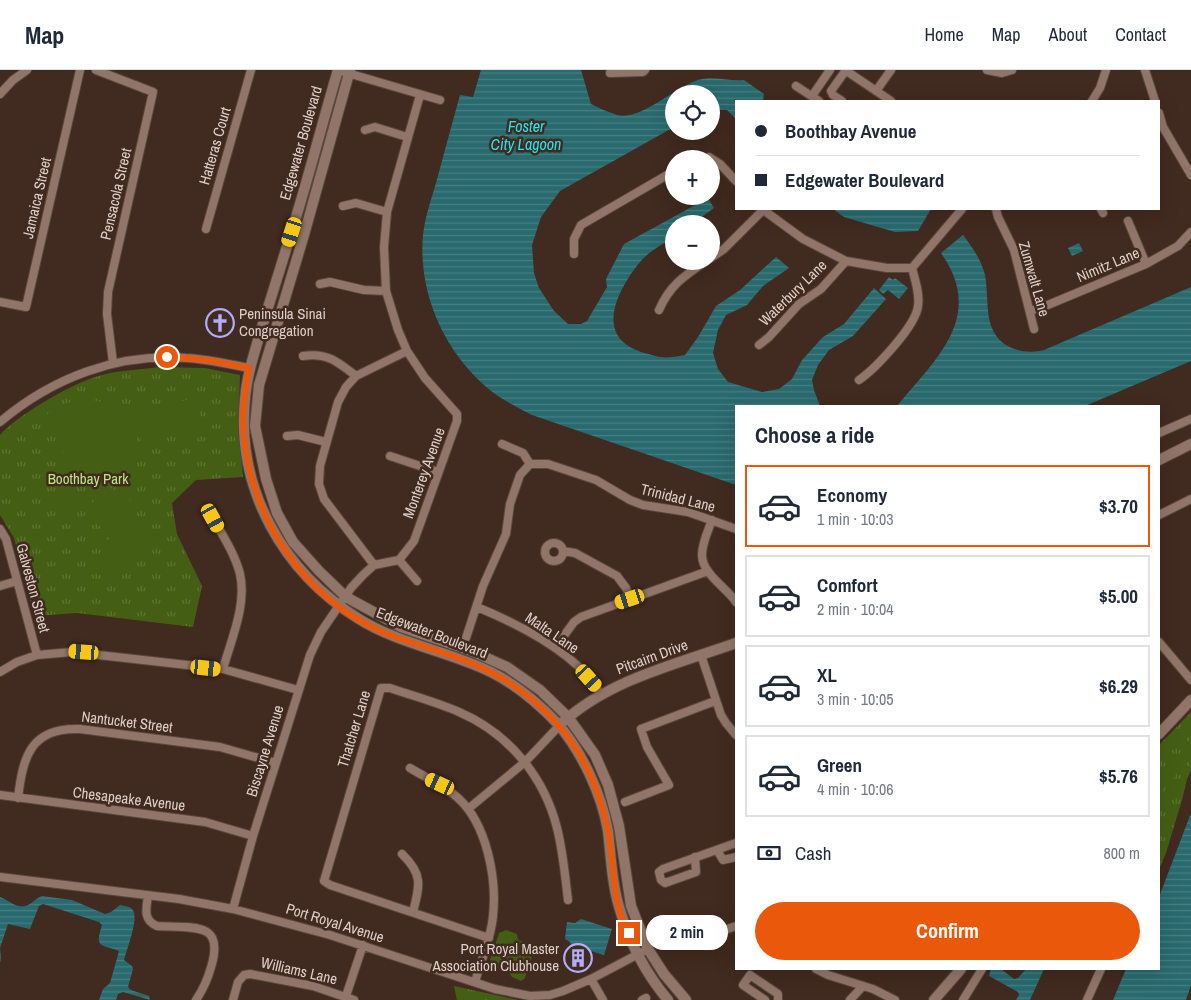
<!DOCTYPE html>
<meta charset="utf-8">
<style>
:root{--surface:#fff;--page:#f6f6f7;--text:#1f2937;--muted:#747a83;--line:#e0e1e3;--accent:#ea580c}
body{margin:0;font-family:"Archivo Narrow",sans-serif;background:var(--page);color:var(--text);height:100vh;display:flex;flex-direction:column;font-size:19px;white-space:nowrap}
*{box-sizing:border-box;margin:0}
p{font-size:16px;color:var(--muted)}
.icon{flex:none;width:28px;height:28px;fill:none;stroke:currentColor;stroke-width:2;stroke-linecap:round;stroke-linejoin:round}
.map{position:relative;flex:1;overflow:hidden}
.details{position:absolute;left:735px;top:335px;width:425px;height:565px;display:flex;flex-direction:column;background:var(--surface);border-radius:0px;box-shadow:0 5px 20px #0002}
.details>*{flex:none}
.hud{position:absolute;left:735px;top:30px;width:425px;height:110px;border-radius:0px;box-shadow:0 5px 20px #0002;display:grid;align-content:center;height:110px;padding:0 20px;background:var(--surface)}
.fabs{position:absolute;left:665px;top:15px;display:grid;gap:10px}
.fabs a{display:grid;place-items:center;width:55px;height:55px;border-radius:50%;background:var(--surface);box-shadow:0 5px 20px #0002;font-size:25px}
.end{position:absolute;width:22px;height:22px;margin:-11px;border:6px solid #ea580c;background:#fff;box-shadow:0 0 0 2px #fff}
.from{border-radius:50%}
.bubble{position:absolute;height:35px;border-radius:18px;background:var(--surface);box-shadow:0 5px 20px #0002;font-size:16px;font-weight:700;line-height:35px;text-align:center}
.car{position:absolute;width:15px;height:30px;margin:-15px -8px;border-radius:6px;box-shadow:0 0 4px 1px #0007;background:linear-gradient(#f5c518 24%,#345 0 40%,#f5c518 0 76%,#345 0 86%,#f5c518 0)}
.hud b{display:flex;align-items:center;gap:18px;height:48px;font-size:19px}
.hud b+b{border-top:1px solid var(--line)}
.hud i{width:12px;height:12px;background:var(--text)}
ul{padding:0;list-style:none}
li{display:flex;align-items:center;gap:15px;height:82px;margin:0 10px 8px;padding:0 10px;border:2px solid var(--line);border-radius:0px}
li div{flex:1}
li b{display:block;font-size:19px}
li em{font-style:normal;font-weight:700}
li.current{border-color:var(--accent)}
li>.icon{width:45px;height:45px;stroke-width:1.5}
h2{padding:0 20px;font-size:22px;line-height:60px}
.pay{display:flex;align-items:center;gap:12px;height:55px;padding:0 20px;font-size:19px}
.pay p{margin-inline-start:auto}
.primary-button{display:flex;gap:10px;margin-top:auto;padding:10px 20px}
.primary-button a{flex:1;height:58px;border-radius:30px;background:var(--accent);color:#fff;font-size:20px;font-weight:700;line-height:58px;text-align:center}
header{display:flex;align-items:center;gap:30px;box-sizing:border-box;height:70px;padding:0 25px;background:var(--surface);border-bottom:1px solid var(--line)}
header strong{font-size:24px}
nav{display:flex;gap:28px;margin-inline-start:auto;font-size:18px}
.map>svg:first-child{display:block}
.grass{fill:url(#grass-tufts)}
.pitch{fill:#445f13}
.water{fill:url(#water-rules)}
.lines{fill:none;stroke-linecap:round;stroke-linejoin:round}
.minor-casing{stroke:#5a473d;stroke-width:10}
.tertiary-casing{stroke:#5a473d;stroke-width:12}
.minor{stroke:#917568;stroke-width:8}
.tertiary{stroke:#917568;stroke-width:10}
.route{stroke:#ea580c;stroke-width:6}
.labels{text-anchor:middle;stroke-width:5;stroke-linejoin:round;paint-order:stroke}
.street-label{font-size:15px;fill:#decfc8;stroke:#412a1f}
.poi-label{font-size:15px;fill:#decfc8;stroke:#412a1f;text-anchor:start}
.park-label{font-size:15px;fill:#bde780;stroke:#412a1f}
.water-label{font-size:16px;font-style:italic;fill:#25e7f2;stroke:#412a1f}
</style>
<header>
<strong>Map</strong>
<nav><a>Home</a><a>Map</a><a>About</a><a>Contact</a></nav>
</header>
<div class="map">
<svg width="1191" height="930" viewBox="0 0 1191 930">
<defs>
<pattern id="grass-tufts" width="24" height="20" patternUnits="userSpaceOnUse" patternTransform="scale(1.25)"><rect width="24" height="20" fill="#445f13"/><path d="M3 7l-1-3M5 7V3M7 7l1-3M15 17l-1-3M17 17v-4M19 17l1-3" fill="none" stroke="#5f7534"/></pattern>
<pattern id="water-rules" width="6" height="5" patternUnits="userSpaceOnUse" patternTransform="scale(1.25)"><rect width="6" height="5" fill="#286a6e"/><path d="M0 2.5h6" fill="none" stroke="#477e81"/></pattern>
</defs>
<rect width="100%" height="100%" fill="#412a1f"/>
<!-- grass -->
<path class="grass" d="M159,297L205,298L240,305L238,360L243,407L196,410L172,433L177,464L202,516L193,557L77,543L34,546L14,468L0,445V365C17,345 76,311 102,305C120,300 140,300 159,297Z
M1191,642V700L1187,709L1182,730L1166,783L1159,799V675Z
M454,916L518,930H457Z"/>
<!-- pitch -->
<path class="pitch" d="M84,328L116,336L133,357L139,387L80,409L74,407L46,345L61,335Z
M194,328L205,358L142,373L133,343Z
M105,414L133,433L126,445L155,463L133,496L104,476L112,464L84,446Z
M61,426L77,428L75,451L60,450Z
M107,484L125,496L119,506L100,493Z
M1168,697L1176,705L1159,723V706Z
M506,860L517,864L518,870L535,876L525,908L521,911L512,907L508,901L493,896L490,890L499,863Z"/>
<!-- water -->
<path class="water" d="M481,0H581L591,34C599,38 608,42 617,45C641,51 675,17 698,10C713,5 729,12 744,10L764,24L763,31H736V49L727,40H711V24H674V57L560,121L541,147L532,175L534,203L539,218L554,241L568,254H581L587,251L607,217L606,209L624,174L708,128L714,138L692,154H674V167C663,174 648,182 640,192C618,219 593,266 641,282C662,288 664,289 685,285L698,267L716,236L740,220L776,187L789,198L763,216L747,235L726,245L718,260L713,283L718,299L728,312L762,322L779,319L792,309L802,290L823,267L844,254L874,218L886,229L853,266L829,280L818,295L812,310L814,320L820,336H736V415L532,345C515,336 498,328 484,315C442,277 418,221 423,165C425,147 431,130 436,113C444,83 452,54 460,25L473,27Z
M833,139H931L918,161L895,162L844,147Z
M963,165C972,177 981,189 985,205C988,220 986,245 992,258C1000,279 1025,285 1044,280L1191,217V291L1085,336H897C936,288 986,247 941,183Z
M1079,173L1083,181L1072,186L1068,178Z
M889,207L893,210L895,208L908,218L899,229L888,220L883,224L879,220Z
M1191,743V915L1186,930H1113L1126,899H1159V827Z
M42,826L72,830L105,844L111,842L120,835C124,836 129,836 132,839C140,846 127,879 124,890L132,896L133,899L128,917L131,920L149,926L150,930L123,922L118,924L116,930H99L103,919L110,913L119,881C99,874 95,878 102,855L99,852L43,834L39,836L30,859L8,854L0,878L1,888L0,893V827C9,830 17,840 28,835C33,833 36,828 42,826Z
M581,849L612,859L604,885L571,875L570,872L565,869L567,852L575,853Z
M991,899H1001L1014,909L1018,908L1026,899H1044L1030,930H1016L1019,925L1018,922L989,906Z"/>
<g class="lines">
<defs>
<path id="minor" d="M96,0L153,22L108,222L107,244L113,293
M845,0L891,31
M987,0L1002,3L1012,0
M1145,0L1155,31
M344,2L440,30
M610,3L643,2L645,0
M796,16L819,31
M876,21L891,0
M0,24L13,10L27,0
M812,26L830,0
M842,31L833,25L831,21L846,0
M1092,31L1100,18L1106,0
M1159,43L1163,57L1191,105
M365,60L375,57L407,67
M702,89L709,87L720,94L736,111
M343,136L356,133L387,142
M762,139L803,169L846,191L887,198H912
M996,139L998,147L1014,180L1034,259
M1101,139L1103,143
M1128,151L1146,194
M206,159L251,0
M574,184V169L581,155L674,101
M711,188L724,179L763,140
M912,198L962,139
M320,214L330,212L364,220L386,221
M0,232L26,237L80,0
M659,240C670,215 684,206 706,191
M1030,241L1043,237L1146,194L1178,176L1191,162
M759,275L769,267L799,234L821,219L846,191
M303,286C327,282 338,292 356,306
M859,310C875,299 916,256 918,236C920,224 915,210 912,198
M0,352C52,308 117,283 186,288C207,289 228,294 249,298
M1159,363L1191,349
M287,366L298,365L326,372
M502,374L523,383L530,394H548L596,410L630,430L643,435L688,442L736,459
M390,386L438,402
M1159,445L1191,429
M213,448C223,466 235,484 240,504C247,535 231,570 223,599
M712,450C708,461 702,473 702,485C702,504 727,518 736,532
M0,459L6,469L37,585
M545 482a9 9 0 1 1 18 0a9 9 0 1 1-18 0Z
M563,481L575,483L617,506L626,518L630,529
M399,490L417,511
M374,495L324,429L319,414L320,396L338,332L346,317L356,306L407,281
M0,516L17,511
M477,537C518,554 579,584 601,625
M466,568L483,516L506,464L510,434L520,405L530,394
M1159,572L1191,610
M555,578L574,552L581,547L708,501
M701,585L721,645L726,653L736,665
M0,602L17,592L37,585L72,582L223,599L298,620
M410,698C426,708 444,715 458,728C487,754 497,809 493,846C491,869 481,890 475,912
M0,725L205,752L253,766
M18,728C23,686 31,657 80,659L220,677L276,693
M625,732L669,715L647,677L641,659L715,631
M468,739L525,692L559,656
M717,780L723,790L736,787
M402,784C423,804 420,815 413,842
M695,787L696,802L665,813L661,810L659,802L663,799L736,773
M0,807L179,829L233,839L330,865L495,919L530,926L550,925L563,921L591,909L648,879
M148,826C146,839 143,850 157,856C170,857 196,855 207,862C225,873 205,917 196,930
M233,839L253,766L310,585L321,562L351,518L363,505L374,495L399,490L414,471L457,351V344L425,308L407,281L398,260L386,221L384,177L387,142L420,25
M722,861L714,852L709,850L680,862L683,872L687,873L736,856
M489,868L330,815L324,811L381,618H390C413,626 436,632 459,642C508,663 544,706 557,758C563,781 565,806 568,830
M816,899L828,905L873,919L895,930
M591,909L603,930
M346,926L363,875
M233,930L238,912L244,905L250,904L313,916L354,930
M642,930L646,928
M765,930L743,915L750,905L778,924V930
M850,930L863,916
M963,930L982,899
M1087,930L1101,899"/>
<path id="tertiary" d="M338,0C321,57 307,114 289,170C280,199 271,228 262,257C255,281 247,304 245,329C236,419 283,502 359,549C399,574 448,581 491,602C515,614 539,634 558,654C582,682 602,725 608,761C611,787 612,815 620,840C630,873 646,904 668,930
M350,0L304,165L259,315L255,356L266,409L277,443L293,472L319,501L346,527L401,557L469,580L507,597L540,620L568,647L595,685L608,715L619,756L631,836L648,879L664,904L686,930
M1159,390L1191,374
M563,652C611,609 677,594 736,573
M1159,664L1191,630
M934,930L961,899"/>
</defs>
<!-- minor casing -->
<use href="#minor" class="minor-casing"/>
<!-- tertiary casing -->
<use href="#tertiary" class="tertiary-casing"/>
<!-- minor -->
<use href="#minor" class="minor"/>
<!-- tertiary -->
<use href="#tertiary" class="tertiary"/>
</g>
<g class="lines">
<!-- route -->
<path class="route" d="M167,287L208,290L249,298C246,316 242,335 243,354C248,445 302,529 387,564C421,577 458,585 490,602C515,614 540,634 558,655C583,683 599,720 607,756C613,783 612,812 619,839C621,847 626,855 629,863"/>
</g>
<!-- icons -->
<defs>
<symbol id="church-ring" viewBox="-11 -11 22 22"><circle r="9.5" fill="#412a1f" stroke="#b1adfa" stroke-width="1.5"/><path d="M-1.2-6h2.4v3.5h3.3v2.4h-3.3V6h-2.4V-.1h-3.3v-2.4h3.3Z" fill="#b1adfa"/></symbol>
<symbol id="building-ring" viewBox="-11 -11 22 22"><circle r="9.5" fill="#412a1f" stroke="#b1adfa" stroke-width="1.5"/><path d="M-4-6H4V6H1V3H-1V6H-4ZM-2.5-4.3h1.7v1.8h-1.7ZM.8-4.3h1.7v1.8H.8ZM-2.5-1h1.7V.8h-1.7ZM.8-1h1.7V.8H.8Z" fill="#b1adfa"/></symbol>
</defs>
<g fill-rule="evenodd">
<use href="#church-ring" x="204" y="237" width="32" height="32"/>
<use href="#building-ring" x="562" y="872" width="32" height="32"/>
</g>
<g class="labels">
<!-- street labels -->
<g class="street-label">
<text transform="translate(301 73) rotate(-74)" y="5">Edgewater Boulevard</text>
<text transform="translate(215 76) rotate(-74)" y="5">Hatteras Court</text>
<text transform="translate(116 124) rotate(-77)" y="5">Pensacola Street</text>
<text transform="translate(37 128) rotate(-77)" y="5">Jamaica Street</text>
<text transform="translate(1108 195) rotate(-23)" y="5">Nimitz Lane</text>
<text transform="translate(1034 209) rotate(74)" y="5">Zumwalt Lane</text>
<text transform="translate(793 223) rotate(-44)" y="5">Waterbury Lane</text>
<text transform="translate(424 403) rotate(-70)" y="5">Monterey Avenue</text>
<text transform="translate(678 428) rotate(14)" y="5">Trinidad Lane</text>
<text transform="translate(33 518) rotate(75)" y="5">Galveston Street</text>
<text transform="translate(432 563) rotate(21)" y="5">Edgewater Boulevard</text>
<text transform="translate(552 563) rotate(34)" y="5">Malta Lane</text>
<text transform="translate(652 587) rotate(-20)" y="5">Pitcairn Drive</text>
<text transform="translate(127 652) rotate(7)" y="5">Nantucket Street</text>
<text transform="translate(354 659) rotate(-73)" y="5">Thatcher Lane</text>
<text transform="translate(265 681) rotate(-73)" y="5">Biscayne Avenue</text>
<text transform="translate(129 729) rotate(7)" y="5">Chesapeake Avenue</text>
<text transform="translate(335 853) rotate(17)" y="5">Port Royal Avenue</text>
<text transform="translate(299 901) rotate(13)" y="5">Williams Lane</text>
</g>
<!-- poi labels -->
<g class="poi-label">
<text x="239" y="249">Peninsula Sinai<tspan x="239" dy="17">Congregation</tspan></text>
<text x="559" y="884" text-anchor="end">Port Royal Master<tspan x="559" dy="17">Association Clubhouse</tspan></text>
</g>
<!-- park labels -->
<g class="park-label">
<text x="88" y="414">Boothbay Park</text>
</g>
<!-- water labels -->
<g class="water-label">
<text x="526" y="62">Foster<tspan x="526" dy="18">City Lagoon</tspan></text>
</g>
</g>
</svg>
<div class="fabs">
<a><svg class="icon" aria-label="locate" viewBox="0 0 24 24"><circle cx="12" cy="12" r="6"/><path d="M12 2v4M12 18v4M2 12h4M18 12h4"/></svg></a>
<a>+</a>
<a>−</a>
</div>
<i class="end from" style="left:167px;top:287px"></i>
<i class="end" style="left:629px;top:863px"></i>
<div class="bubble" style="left:646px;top:845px;width:82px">2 min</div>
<i class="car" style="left:292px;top:162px;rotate:198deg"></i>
<i class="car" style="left:213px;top:448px;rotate:151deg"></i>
<i class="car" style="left:630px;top:529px;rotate:252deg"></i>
<i class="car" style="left:84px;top:582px;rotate:274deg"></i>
<i class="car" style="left:206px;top:598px;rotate:96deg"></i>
<i class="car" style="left:589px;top:608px;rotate:138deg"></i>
<i class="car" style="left:440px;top:714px;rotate:295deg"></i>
<div class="hud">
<b><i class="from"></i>Boothbay Avenue</b>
<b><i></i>Edgewater Boulevard</b>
</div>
<section class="details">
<h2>Choose a ride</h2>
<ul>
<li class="current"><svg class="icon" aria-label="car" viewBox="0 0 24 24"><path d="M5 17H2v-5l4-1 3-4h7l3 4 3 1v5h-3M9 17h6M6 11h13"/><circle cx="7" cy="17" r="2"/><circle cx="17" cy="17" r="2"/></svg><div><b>Economy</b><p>1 min · 10:03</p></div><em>$3.70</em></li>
<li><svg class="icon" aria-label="car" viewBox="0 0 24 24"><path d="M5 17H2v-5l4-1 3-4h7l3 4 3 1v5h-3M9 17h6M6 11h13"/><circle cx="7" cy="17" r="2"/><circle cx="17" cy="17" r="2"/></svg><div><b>Comfort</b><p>2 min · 10:04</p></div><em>$5.00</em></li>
<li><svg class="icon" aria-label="car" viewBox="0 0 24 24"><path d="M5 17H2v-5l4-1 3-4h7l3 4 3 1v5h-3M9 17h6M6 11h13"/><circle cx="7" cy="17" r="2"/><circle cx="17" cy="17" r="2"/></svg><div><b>XL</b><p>3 min · 10:05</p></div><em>$6.29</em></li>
<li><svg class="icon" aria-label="car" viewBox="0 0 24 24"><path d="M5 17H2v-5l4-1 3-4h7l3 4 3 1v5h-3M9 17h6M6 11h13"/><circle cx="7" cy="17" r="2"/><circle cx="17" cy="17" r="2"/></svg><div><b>Green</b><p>4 min · 10:06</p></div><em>$5.76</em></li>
</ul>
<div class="pay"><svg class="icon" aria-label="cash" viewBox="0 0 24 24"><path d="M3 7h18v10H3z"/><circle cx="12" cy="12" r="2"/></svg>Cash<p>800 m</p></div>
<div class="primary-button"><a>Confirm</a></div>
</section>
</div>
